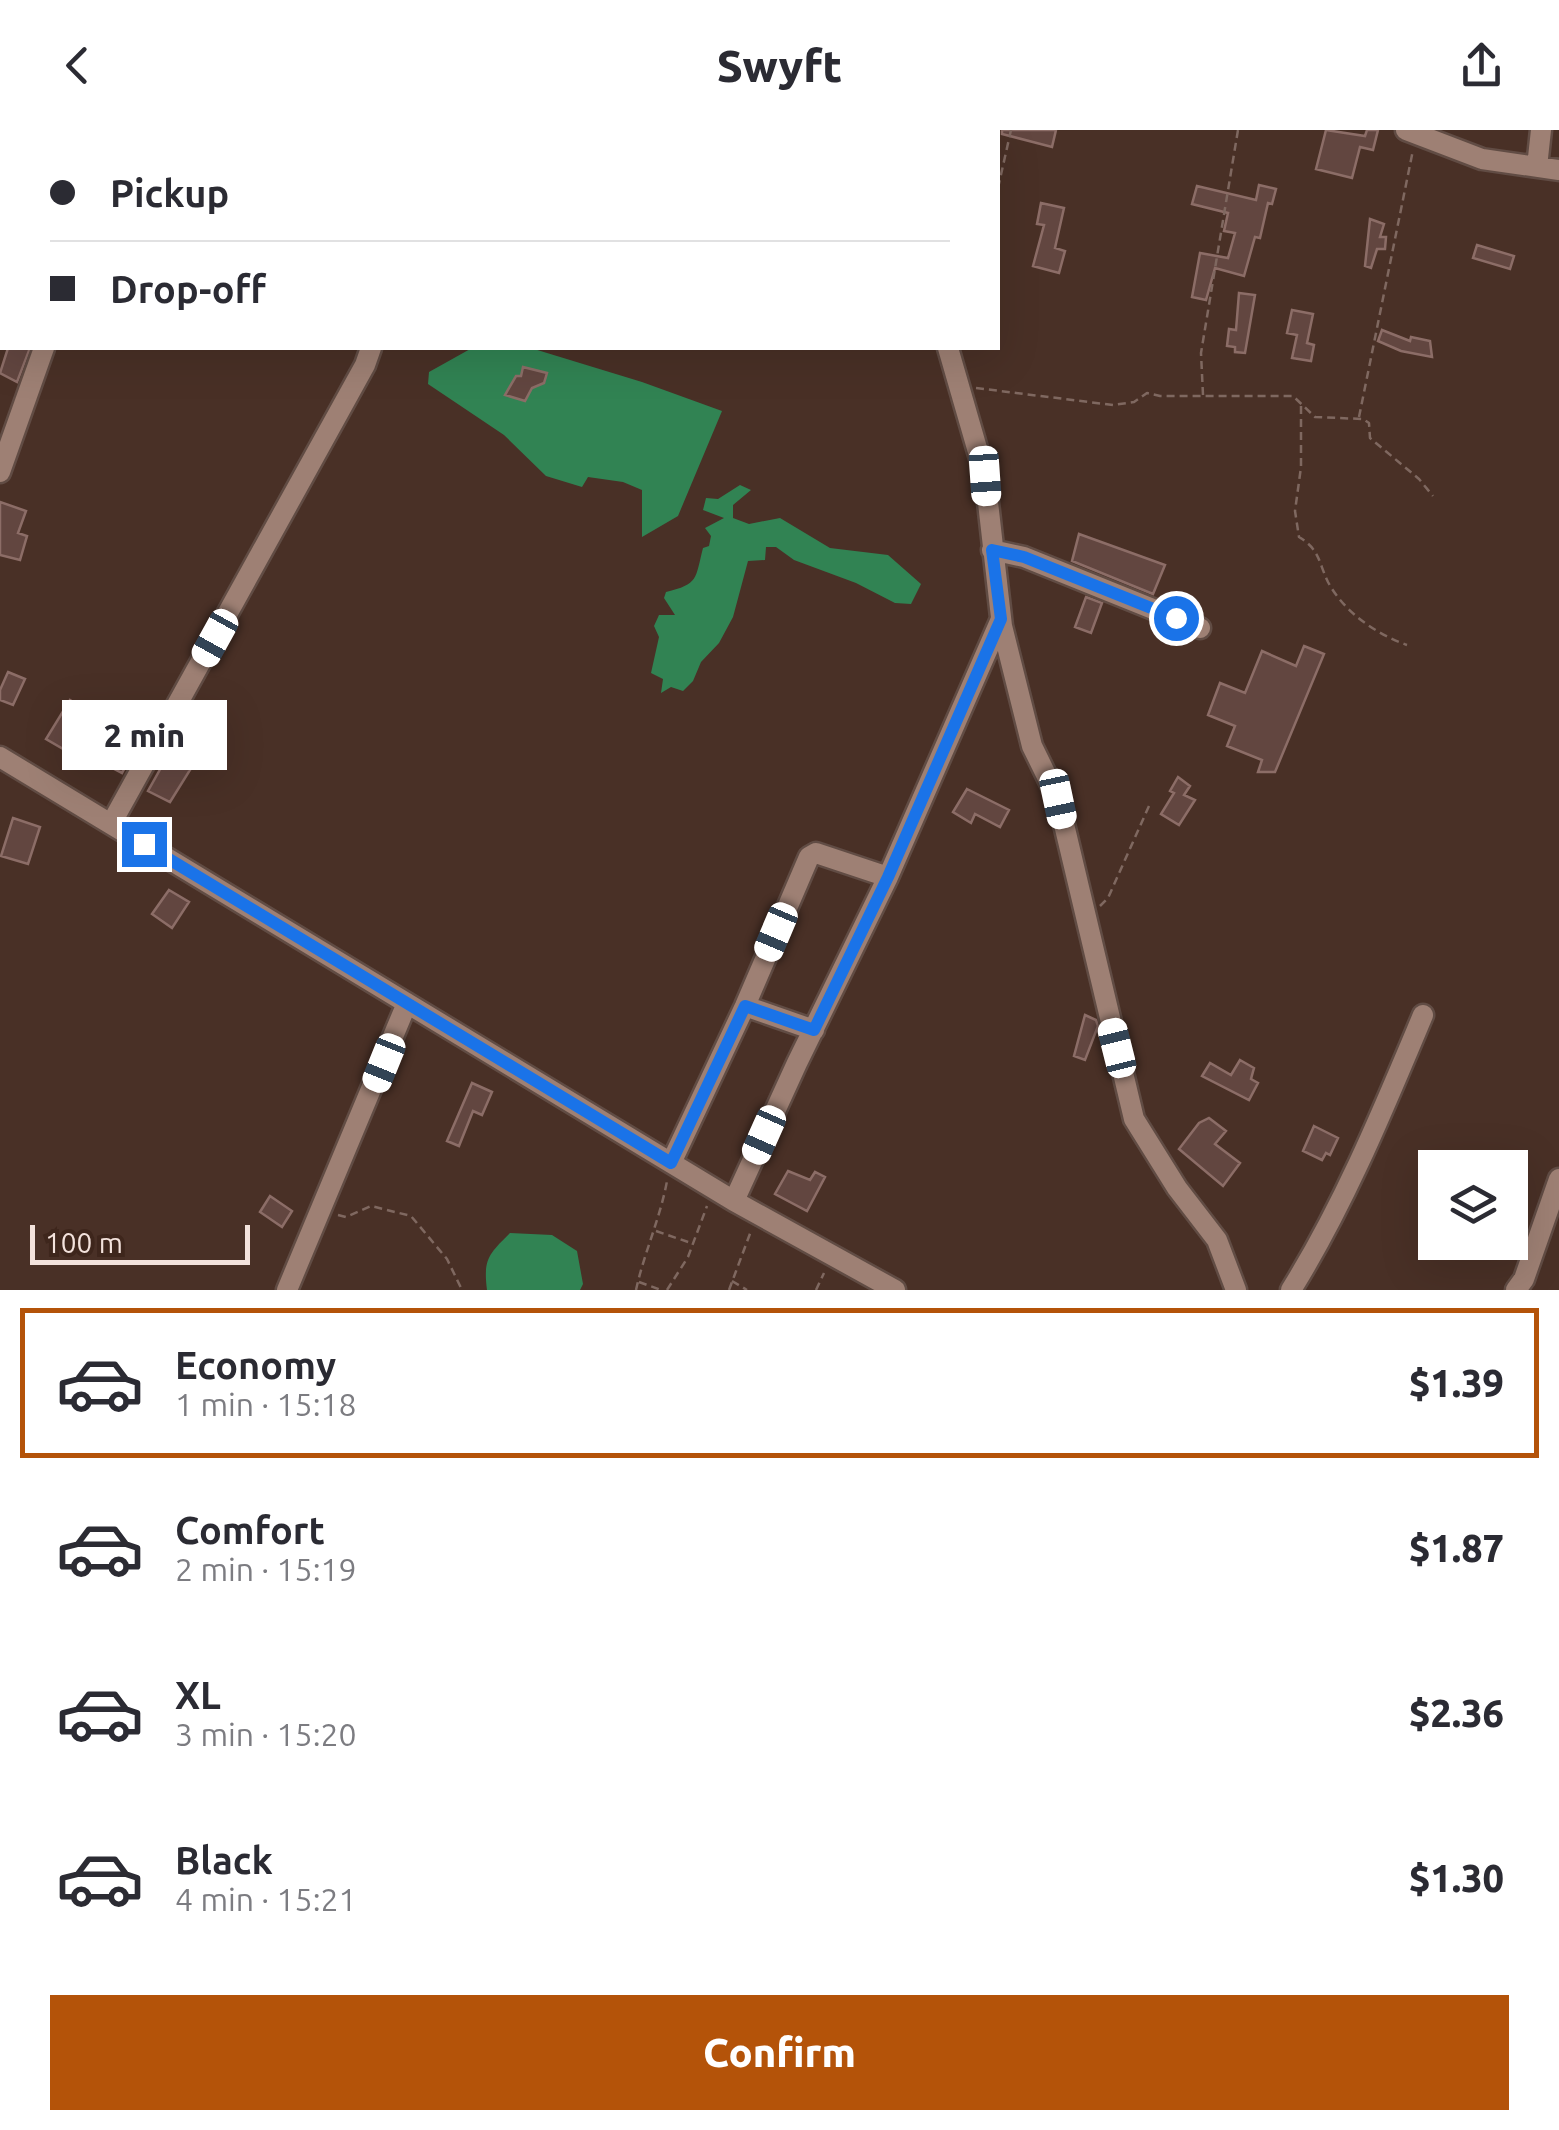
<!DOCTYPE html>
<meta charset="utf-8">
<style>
:root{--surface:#fff;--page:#f2f2f3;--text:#2b2b33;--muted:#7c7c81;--line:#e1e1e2;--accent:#b45309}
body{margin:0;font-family:Ubuntu,sans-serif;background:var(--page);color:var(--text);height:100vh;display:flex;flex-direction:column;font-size:38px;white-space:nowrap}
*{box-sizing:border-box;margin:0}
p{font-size:32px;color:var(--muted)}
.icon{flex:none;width:55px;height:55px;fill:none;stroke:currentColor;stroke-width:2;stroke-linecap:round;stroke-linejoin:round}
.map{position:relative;height:1160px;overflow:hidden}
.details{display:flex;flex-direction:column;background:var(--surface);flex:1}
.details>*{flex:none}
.guide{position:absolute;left:0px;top:0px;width:1000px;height:220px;box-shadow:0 10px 40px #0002;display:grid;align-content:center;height:220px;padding:0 50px;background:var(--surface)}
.buttons{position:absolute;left:1418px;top:1020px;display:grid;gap:20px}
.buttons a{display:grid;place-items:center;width:110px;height:110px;border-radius:0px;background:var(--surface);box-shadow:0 10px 40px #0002;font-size:50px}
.scale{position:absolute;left:30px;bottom:25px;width:220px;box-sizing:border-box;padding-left:10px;border:5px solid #f3e2dc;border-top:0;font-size:28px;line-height:35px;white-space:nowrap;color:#f3e2dc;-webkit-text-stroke:8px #3e261c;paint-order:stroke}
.end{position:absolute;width:45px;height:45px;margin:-22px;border:12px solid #1a73e8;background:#fff;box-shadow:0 0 0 5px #fff}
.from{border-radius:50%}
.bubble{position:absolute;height:70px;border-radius:0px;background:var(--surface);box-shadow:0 10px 40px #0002;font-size:32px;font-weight:800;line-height:70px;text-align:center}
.car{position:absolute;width:30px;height:60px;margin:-30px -15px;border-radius:12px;box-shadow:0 0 8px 2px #0007;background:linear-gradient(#fff 24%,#345 0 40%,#fff 0 76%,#345 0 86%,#fff 0)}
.guide b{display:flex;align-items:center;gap:35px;height:95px;font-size:38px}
.guide b+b{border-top:2px solid var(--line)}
.guide i{width:25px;height:25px;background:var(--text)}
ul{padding:18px 0 0;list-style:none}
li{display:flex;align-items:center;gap:30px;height:150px;margin:0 20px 15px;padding:0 30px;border:5px solid transparent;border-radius:0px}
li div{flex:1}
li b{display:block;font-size:38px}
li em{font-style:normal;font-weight:800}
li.selected{border-color:var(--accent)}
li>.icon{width:90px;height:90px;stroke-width:1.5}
.button{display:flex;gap:20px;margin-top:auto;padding:20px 50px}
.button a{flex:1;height:115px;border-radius:0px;background:var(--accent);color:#fff;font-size:40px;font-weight:800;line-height:115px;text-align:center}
header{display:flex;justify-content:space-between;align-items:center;height:130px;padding:0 50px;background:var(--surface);font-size:45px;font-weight:800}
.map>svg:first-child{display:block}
.forest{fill:#318353}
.building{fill:#624640;stroke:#8c6d67;stroke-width:2.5}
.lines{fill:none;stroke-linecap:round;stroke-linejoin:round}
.minor-casing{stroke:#614c44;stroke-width:25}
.path{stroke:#7f6860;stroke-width:2.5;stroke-dasharray:8 5;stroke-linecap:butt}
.minor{stroke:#9e8074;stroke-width:20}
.route{stroke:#1a73e8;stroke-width:12}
</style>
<header><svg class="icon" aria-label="back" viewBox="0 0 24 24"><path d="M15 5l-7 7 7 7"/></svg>Swyft<svg class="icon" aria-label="share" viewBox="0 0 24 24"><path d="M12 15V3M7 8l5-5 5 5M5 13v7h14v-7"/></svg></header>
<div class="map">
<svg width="1559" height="1160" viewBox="0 0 1559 1160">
<rect width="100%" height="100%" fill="#493026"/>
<!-- forest -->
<path class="forest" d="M472,218L534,219L642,252L722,281L678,386L642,407V360L623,352L588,347L582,357L546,346L504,305L428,254L429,242Z
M740,355L751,360L733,375V388L749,394L780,388L830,418L888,425L921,454L911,474L895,473L856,453L794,430L776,417H766L765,430L748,431L733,487L719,513L701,532L693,551L683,561L671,557L661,563L663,549L651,543L659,507L654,496L659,485H675L664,468L666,462C699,454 695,449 703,418L709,416L711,406L705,398L724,388L703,380L706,368L718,369Z
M510,1103L552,1105L577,1121L583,1154L580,1160H487C483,1129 489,1124 510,1103Z"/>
<!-- building -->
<path class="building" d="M1002,0H1056L1052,17L1002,4Z
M1326,0L1365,6L1367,0H1378L1373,20L1360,17L1352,48L1316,39Z
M1259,55L1276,59L1272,74L1268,73L1260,108L1255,107L1244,146L1215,138L1206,170L1192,167L1200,123L1228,128L1235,103L1224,101L1228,83L1192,74L1197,56L1256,70Z
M1041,73L1064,78L1055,118L1065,121L1059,143L1033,136L1044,95L1037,94Z
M1370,89L1384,94L1380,107H1386L1385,119H1377L1371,138L1365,136Z
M1477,115L1514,126L1510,139L1473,128Z
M1239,163L1255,165L1245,223L1235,222V217L1227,216L1229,199L1236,200Z
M1292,180L1313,184L1307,213L1314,215L1311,231L1292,228L1297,205L1287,203Z
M1382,200L1410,211L1411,207L1430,211L1432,227L1401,221L1378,211Z
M8,218H30L17,252L0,243Z
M523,237L547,243L544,253L532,258L525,271L505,265L516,246H521Z
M0,372L26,381L18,403L27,406L20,430L0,425Z
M1079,404L1165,435L1153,464L1072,431Z
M1086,467L1102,473L1091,503L1075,497Z
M1304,516L1324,524L1275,642H1258L1262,630L1227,616L1235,596L1208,585L1220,553L1245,563L1262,521L1296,536Z
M8,542L25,549L13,575L0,570V560Z
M70,570L82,577L74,592L82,595L65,620L46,609Z
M115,596L140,609L122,643L97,630Z
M167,627L190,640L170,672L148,661Z
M1178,647L1190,656L1184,665L1195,670L1179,695L1161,684L1174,663L1170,661Z
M967,659L1009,680L1000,697L975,684L971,693L953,682Z
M13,688L40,697L28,734L1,726Z
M169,760L189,772L172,798L152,784Z
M1085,885L1096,890L1098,896L1085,930L1074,926Z
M1240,930L1254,938L1251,949L1258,953L1249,970L1202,946L1210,933L1231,945Z
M472,953L492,962L482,985L473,981L459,1016L447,1011Z
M1209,988L1226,1001L1215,1014L1240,1033L1223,1056L1179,1019L1199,993Z
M1314,996L1338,1008L1330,1025L1326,1023L1322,1030L1303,1021Z
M788,1041L810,1050L815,1042L825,1047L807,1081L775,1064Z
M270,1066L292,1081L282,1097L260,1082Z"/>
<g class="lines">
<defs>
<path id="minor" d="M171,0L177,2
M555,0L566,2
M892,0L893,2
M1406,0L1482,29L1559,40
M402,2V0
M1537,37L1541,0
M948,218L985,346L1002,496L1032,616L1058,669L1134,989L1177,1058L1217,1110L1236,1160
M0,342L44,218
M992,420L1024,427L1200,498
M0,627L734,1071L895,1160
M111,694L365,235L371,218
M745,876L814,900
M671,1033L745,876L809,727L816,723L888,747
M734,1071L797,933L888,747L1001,489
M287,1160L407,873
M1291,1160C1345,1073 1383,980 1423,885
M1516,1160L1524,1149L1559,1049"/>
</defs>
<!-- minor casing -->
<use href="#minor" class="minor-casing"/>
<!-- path -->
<path class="path" d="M998,58L1011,0
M976,258L1113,275L1134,272L1147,263L1160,266H1293L1315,287L1363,289L1369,293L1370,308L1419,349L1433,366
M1203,265L1201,223L1238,0
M1301,276V337L1295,381L1299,407C1320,420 1318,431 1328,452C1344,482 1376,504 1407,515
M1359,287L1413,20
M1100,776L1108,768L1149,676
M338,1085L346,1087L371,1076L411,1086L447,1129L462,1160
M656,1101L691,1113
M732,1151L747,1160
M639,1152L661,1160
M636,1160C644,1123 660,1089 667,1051
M667,1160L688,1127L707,1076
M729,1160L751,1101
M816,1160L824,1143"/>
<!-- minor -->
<use href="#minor" class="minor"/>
</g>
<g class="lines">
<!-- route -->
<path class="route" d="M144,714L671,1033L745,876L814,900L888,747L1001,489L992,420L1024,427L1176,488"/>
</g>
</svg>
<div class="buttons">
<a><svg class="icon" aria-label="layers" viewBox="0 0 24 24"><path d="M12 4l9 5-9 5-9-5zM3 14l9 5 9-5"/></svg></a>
</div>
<div class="scale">100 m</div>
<i class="end from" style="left:1176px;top:488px"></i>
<i class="end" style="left:144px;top:714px"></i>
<div class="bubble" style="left:62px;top:570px;width:165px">2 min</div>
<i class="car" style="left:985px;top:346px;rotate:176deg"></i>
<i class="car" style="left:215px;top:508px;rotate:209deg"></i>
<i class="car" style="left:1058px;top:669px;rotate:168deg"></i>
<i class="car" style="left:776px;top:802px;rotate:203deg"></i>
<i class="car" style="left:1117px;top:918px;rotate:346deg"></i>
<i class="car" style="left:384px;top:933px;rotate:202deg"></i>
<i class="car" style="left:764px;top:1005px;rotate:204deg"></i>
<div class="guide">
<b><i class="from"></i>Pickup</b>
<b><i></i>Drop-off</b>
</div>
</div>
<section class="details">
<ul>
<li class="selected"><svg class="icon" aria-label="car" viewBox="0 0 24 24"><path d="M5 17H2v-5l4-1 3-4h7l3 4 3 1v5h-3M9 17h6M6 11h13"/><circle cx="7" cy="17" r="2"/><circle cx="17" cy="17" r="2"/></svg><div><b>Economy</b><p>1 min · 15:18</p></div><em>$1.39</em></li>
<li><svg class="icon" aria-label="car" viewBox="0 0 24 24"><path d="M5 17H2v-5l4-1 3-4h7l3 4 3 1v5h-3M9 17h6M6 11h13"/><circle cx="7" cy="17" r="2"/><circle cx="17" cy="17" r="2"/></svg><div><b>Comfort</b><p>2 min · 15:19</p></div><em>$1.87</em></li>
<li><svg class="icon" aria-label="car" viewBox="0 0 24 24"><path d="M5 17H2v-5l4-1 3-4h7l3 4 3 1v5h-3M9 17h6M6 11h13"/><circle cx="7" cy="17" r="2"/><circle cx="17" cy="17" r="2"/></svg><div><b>XL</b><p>3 min · 15:20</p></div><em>$2.36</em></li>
<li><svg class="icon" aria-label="car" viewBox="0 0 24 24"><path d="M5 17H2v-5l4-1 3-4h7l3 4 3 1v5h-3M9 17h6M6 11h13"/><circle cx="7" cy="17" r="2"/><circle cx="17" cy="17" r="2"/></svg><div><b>Black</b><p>4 min · 15:21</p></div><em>$1.30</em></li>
</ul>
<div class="button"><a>Confirm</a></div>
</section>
